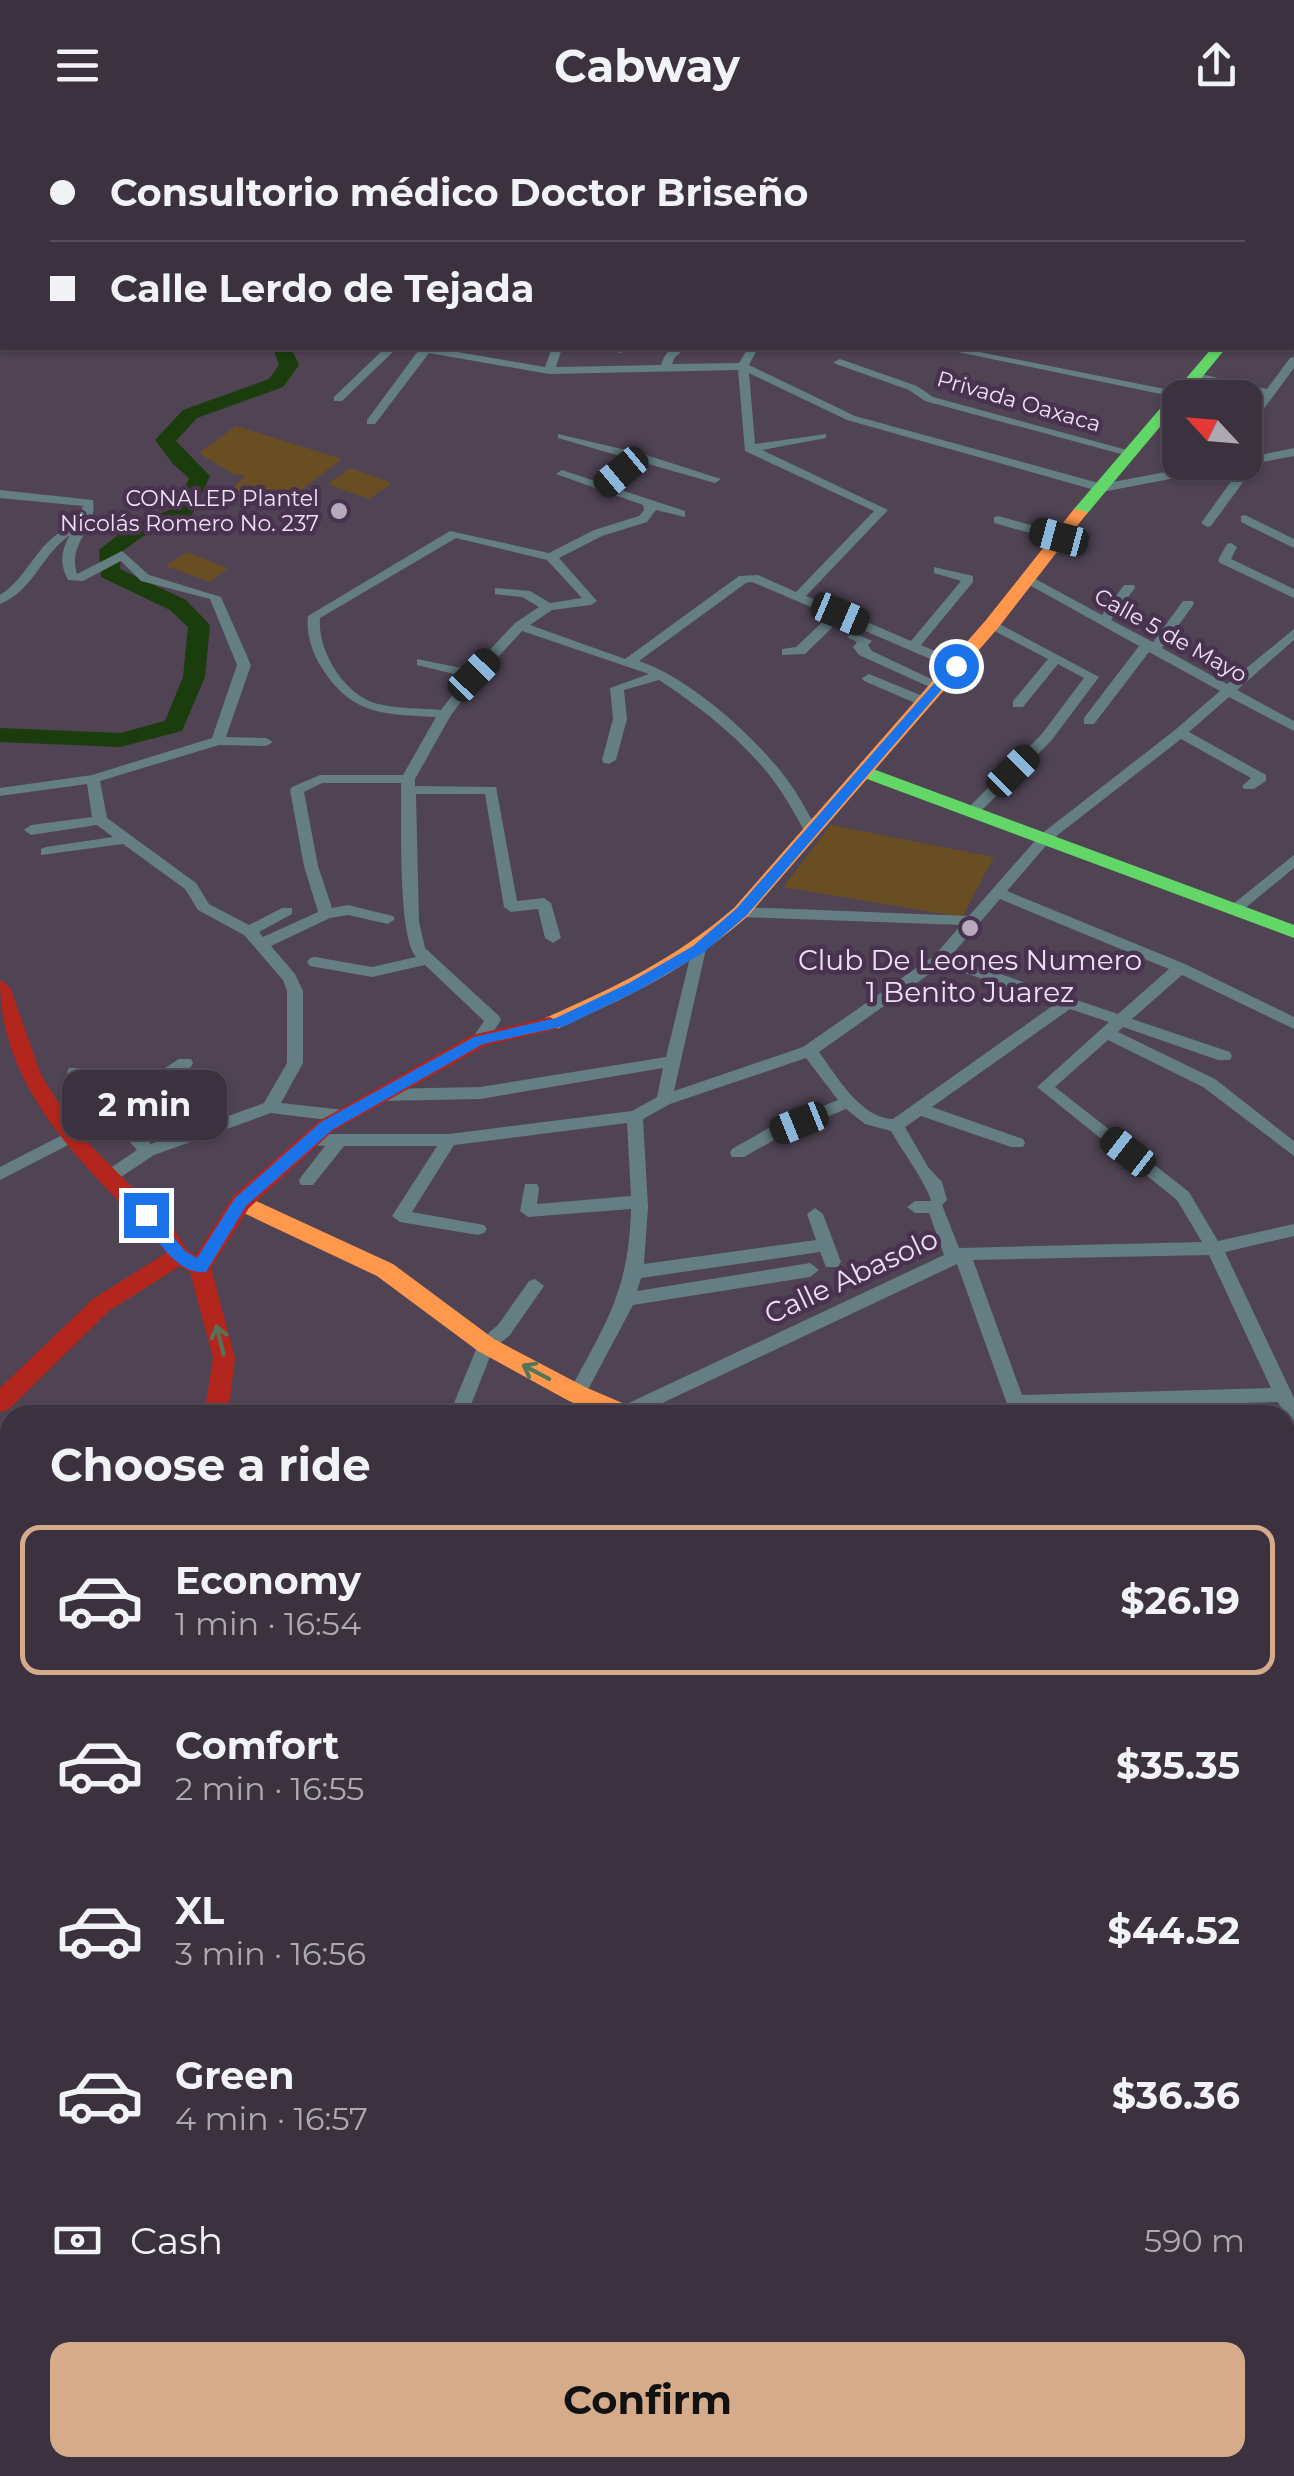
<!DOCTYPE html>
<meta charset="utf-8">
<style>
:root{--surface:#3c323f;--page:#433a46;--text:#f1f3f6;--muted:#acaab0;--line:#554d59;--accent:#d6ab8b}
body{margin:0;font-family:Montserrat,sans-serif;background:var(--page);color:var(--text);height:100vh;display:flex;flex-direction:column;font-size:38px;white-space:nowrap}
*{box-sizing:border-box;margin:0}
p{font-size:32px;color:var(--muted)}
.icon{flex:none;width:55px;height:55px;fill:none;stroke:currentColor;stroke-width:2;stroke-linecap:round;stroke-linejoin:round}
.map{position:relative;flex:1;overflow:hidden}
.sheet{position:absolute;left:0px;top:1275px;width:1295px;height:1072px;display:flex;flex-direction:column;background:var(--surface);border-radius:30px 30px 0 0;box-shadow:0 2px 8px #0004,0 0 0 2px var(--line)}
.sheet>*{flex:none}
.banner{position:absolute;left:0px;top:0px;width:1295px;height:220px;box-shadow:0 2px 8px #0004,0 0 0 2px var(--line);display:grid;align-content:center;height:220px;padding:0 50px;background:var(--surface)}
.needle{width:65px;rotate:296deg}
.fabs{position:absolute;left:1162px;top:250px;display:grid;gap:20px}
.fabs a{display:grid;place-items:center;width:100px;height:100px;border-radius:20px;background:var(--surface);box-shadow:0 2px 8px #0004,0 0 0 2px var(--line);font-size:50px}
.end{position:absolute;width:45px;height:45px;margin:-22px;border:12px solid #1a73e8;background:#fff;box-shadow:0 0 0 5px #fff}
.from{border-radius:50%}
.bubble{position:absolute;height:70px;border-radius:20px;background:var(--surface);box-shadow:0 2px 8px #0004,0 0 0 2px var(--line);font-size:32px;font-weight:700;line-height:70px;text-align:center}
.car{position:absolute;width:30px;height:60px;margin:-30px -15px;border-radius:12px;box-shadow:0 0 8px 2px #0007;background:linear-gradient(#222 24%,#8ab4d8 0 40%,#222 0 76%,#8ab4d8 0 86%,#222 0)}
.banner b{display:flex;align-items:center;gap:35px;height:95px;font-size:38px}
.banner b+b{border-top:2px solid var(--line)}
.banner i{width:25px;height:25px;background:var(--text)}
ul{padding:0;list-style:none}
li{display:flex;align-items:center;gap:30px;height:150px;margin:0 20px 15px;padding:0 30px;border:5px solid transparent;border-radius:20px}
li div{flex:1}
li b{display:block;font-size:38px}
li em{font-style:normal;font-weight:700}
li.selected{border-color:var(--accent)}
li>.icon{width:90px;height:90px;stroke-width:1.5}
h2{padding:0 50px;font-size:45px;line-height:120px}
.pay{display:flex;align-items:center;gap:25px;height:110px;padding:0 50px;font-size:38px}
.pay p{margin-inline-start:auto}
.cta{display:flex;gap:20px;margin-top:auto;padding:20px 50px}
.cta a{flex:1;height:115px;border-radius:20px;background:var(--accent);color:#111;font-size:40px;font-weight:700;line-height:115px;text-align:center}
header{display:flex;justify-content:space-between;align-items:center;height:130px;padding:0 50px;background:var(--surface);font-size:45px;font-weight:700}
.map>svg:first-child{display:block}
.green{fill:#694e24}
.lines{fill:none;stroke-linecap:round;stroke-linejoin:round}
.river{fill:#1b3d0d;fill-rule:evenodd}
.street{fill:#647e83;fill-rule:evenodd}
.fast{fill:#63d668;fill-rule:evenodd}
.slow{fill:#ff974d;fill-rule:evenodd}
.jam{fill:#b3261e;fill-rule:evenodd}
.wall{fill:#655164}
.building{fill:#765e74;stroke:#534251;stroke-width:2.5}
.oneway{stroke:#537459}
.route{fill:#1a73e8}
.poi-dot{fill:#b7aabc;stroke:#49324f;stroke-width:4}
.labels{text-anchor:middle;stroke-width:9;stroke-linejoin:round;paint-order:stroke}
.far-street-label{font-size:22px;fill:#efe1f4;stroke:#49324f}
.far-poi-label{font-size:22px;fill:#efe1f4;stroke:#49324f;text-anchor:end}
.poi-label{font-size:28px;fill:#efe1f4;stroke:#49324f}
.street-label{font-size:28px;fill:#efe1f4;stroke:#49324f}
</style>
<header><svg class="icon" aria-label="menu" viewBox="0 0 24 24"><path d="M4 6h16M4 12h16M4 18h16"/></svg>Cabway<svg class="icon" aria-label="share" viewBox="0 0 24 24"><path d="M12 15V3M7 8l5-5 5 5M5 13v7h14v-7"/></svg></header>
<div class="map">
<svg width="1294" height="2346" viewBox="0 0 1294 2346">
<rect width="100%" height="100%" fill="#504354"/>
<!-- green -->
<path class="green" d="M236,296L342,329L280,376L228,362L245,346L231,343L199,323Z
M350,338L392,353L369,369L328,354Z
M186,422L228,438L210,452L166,436Z
M831,695L994,727L962,787L783,757Z
M1285,1570L1294,1573V1683L1285,1684Z
M0,1578H10V1799L0,1803Z
M10,1891V2037L0,2036V1910Z"/>
<g class="lines">
<!-- river -->
<path class="river" d="M273,218H291L299,235L283,257L197,288L176,311L210,346L192,385L142,407L121,422L120,439L186,470L210,495L205,547L182,601L120,617L0,612V598L120,603L165,591L183,547L188,497L170,480L101,447L99,420L127,398L178,376L189,348L173,334L155,310L183,280L269,249L279,235Z"/>
<!-- street -->
<path class="street" d="M380,0H396L397,2H383Z
M610,0H625L626,2H613Z
M2,8V15L0,16V9Z
M0,26H2V32H0Z
M1292,35H1294V41H1292Z
M0,56H2V62H0Z
M0,89H2V95H0Z
M1292,115H1294V121H1292Z
M0,122H2V130H0Z
M1292,134H1294V140H1292Z
M385,218H397L342,271H334V267Z
M413,218H434L545,237L552,218H562L556,237L661,235C666,221 671,216 686,218L675,227L672,234L739,233L748,218H758L749,235L855,286L1102,354L1219,332H1245V328L1294,318V326L1257,333L1211,396L1207,397L1201,393L1243,335L1102,362L847,290L749,243L755,314L826,304V308L762,320L888,380L806,466L911,511L961,451L934,443V437L973,446V452L921,515L961,532V538H951L840,490L805,524L782,525V519L796,517L830,485L752,452L746,453L639,531C690,548 753,605 786,648C799,665 808,684 819,702L812,707L807,705C797,689 789,672 778,657C749,615 702,578 659,550L624,560L627,589L616,630L609,634L604,633L602,630L613,589L610,558L649,544L522,501L479,548L451,585L415,649V656L496,657L517,771L544,768L551,773L561,808L553,813L545,808L538,779L511,782L504,777L485,664H416L419,792L425,818L499,886L501,890L485,914L479,915L471,910L484,891L425,835L372,847L310,836L307,832L310,828L315,827L372,837L416,827C397,805 402,688 401,653H322L304,662L318,736L332,778L348,775L393,786L395,789L388,794L348,785L330,788L271,816L295,844L303,861V933L281,973L344,980L352,986L344,992L271,983L154,1025L115,1051H103L101,1047L103,1043L137,1020L69,946L67,942L69,938H81L112,972L179,929H191L193,933L191,937L121,981L151,1014L264,973L287,933V861L283,850L244,805L198,780L185,759L123,714L41,725V719L46,717L113,707L97,695L31,705L24,700L31,695L92,687L87,654L0,666V658L92,645L212,608L237,535L210,469L141,451L121,431L83,451L68,450C59,433 61,421 70,405C42,424 33,461 0,474V465C31,446 38,405 76,396L83,376L0,368V360L93,370C98,400 67,411 77,444L122,421L149,445L221,467L251,535L226,607L266,608L273,612L266,616L219,615L100,651L107,688L196,753L209,774L249,795L282,778H292V784L259,802L263,807L318,782L304,736L290,660L292,657L320,645H403L436,587C385,584 352,586 322,538C312,522 306,505 308,486L450,401L549,423L594,400L639,386L644,380L643,375L556,344L562,340L601,353L630,329L558,308V304L643,324L721,349L715,353L641,332L612,357L685,381V387L656,380L647,392L602,406L559,428L597,471L591,475L552,480L530,495L625,529L739,446L758,445L796,462L874,381L745,321L738,240L549,244L429,223L375,294H367V290L418,221ZM456,408L547,430L582,468L550,473L530,461L495,458V464L522,467L539,477L515,493L471,540L417,529V535L466,547L441,580C421,578 398,579 378,574C345,566 317,521 320,488Z
M617,218H629L621,223L617,222Z
M939,218H959L1180,262L1186,265L1180,268Z
M1294,227V238L1249,299L1245,301V289L1262,265L1190,246L1196,243L1267,259L1290,228Z
M840,229L917,256L933,267L1138,323L1132,327L925,271L909,260L836,234L834,232Z
M1245,385L1294,409V418L1241,392V386Z
M998,386L1063,404L1065,407L1059,411L994,393V387Z
M1231,413L1237,417L1231,429L1294,459V468L1220,433L1218,430L1227,414Z
M1028,445L1102,485L1124,455H1134L1135,458L1111,490L1153,512L1183,471H1193L1194,474L1162,518L1227,554L1294,499V510L1237,560L1294,591V601L1229,567L1189,602L1266,645V651L1254,659H1244L1242,656L1251,648L1181,609L1050,711L1007,761L1185,834L1294,887V899L1182,845L1132,889L1230,922L1232,926L1230,930H1218L1123,897L1118,902L1215,949L1294,1011V1026L1203,957L1108,910L1055,957L1189,1062L1218,1111L1294,1094V1106L1225,1122L1294,1268V1294L1288,1292L1278,1272L1027,1279L1029,1285H1011L957,1134L637,1285H616L618,1278L944,1125L929,1083H915L907,1077L915,1071H931C927,1054 901,1019 891,1001L865,994L846,979L779,1007L744,1027H732L730,1023L732,1019L767,999L838,970L806,928L670,974L643,989L648,1077L644,1134L816,1110L807,1084L815,1078L823,1084L841,1132L838,1137H826L820,1122L641,1148L637,1161L810,1133L819,1140L810,1147L633,1175L583,1269H571L568,1264C605,1194 629,1162 631,1079L528,1087L520,1081L525,1054H537L539,1058L537,1074L631,1066L627,993L454,1015L412,1082L484,1095L487,1099L484,1103L478,1105L400,1092L392,1086L437,1016H344L313,1055H301L299,1051L301,1047L325,1016L301,1014L299,1010L307,1004H449L632,981L657,967L663,938L480,969L381,971L373,965L381,959L480,957L666,927L693,815L698,814L706,819L674,961L803,917L935,825L961,795L741,787L734,782L741,777L969,786L1040,705L1175,600L1220,561L1149,522L1094,594H1084V588L1139,516L1024,452V446ZM1000,769L1169,839L1118,884L950,827ZM942,835L1055,874L893,989C861,989 836,945 819,922ZM1070,879L1109,892L1037,957L1177,1070L1202,1112L959,1118L942,1075L947,1070L942,1052L928,1037L905,997L921,986L1011,1017H1023L1025,1013L1023,1009L932,977ZM1209,1125L1271,1258L1022,1265L973,1130Z
M992,490L1099,547L1051,611L977,685L972,686L965,682L967,679L1041,605L1084,548L1058,534L1023,577H1013V571L1048,529L987,497L985,494Z
M854,503L872,511L868,515L872,521L946,556L944,559H934L859,525L853,517L857,512L847,507Z
M869,544L930,569L932,572L925,576L920,575L864,551L862,548Z
M1294,725V738L1238,784H1228V778Z
M70,1001L78,1007L76,1011L0,1050V1037Z
M535,1149L544,1156L510,1205L493,1219L467,1285H449L480,1210L498,1195L529,1151Z
M1285,1418L1294,1420V1436L1285,1434Z
M1285,1482L1294,1485V1502L1285,1499Z
M1285,1554L1294,1556V1574L1285,1572Z
M10,1798V1818L0,1819V1799Z
M0,2027L10,2029V2053L0,2051Z
M206,2338H275L278,2343L276,2346H210Z
M426,2338H451V2346H425Z
M944,2338H969V2346H943Z
M1087,2338H1112L1114,2346H1088Z"/>
<!-- fast -->
<path class="fast" d="M1292,57L1294,58V68H1292Z
M1292,178H1294V186H1292Z
M1292,207H1294V215H1292Z
M1212,218H1226L1185,268H1180V273L1086,385H1074V379Z
M865,636L1294,795V808L859,646L856,642Z
M10,1842V1885L0,1889V1846Z
M1294,2249V2282L1285,2286V2253Z"/>
<!-- slow -->
<path class="slow" d="M1252,0H1264L1265,2H1253Z
M1292,123H1294L1292,133Z
M1074,379L1088,382L998,498L748,786C686,840 631,865 557,899H543L540,894L543,889C617,856 672,831 734,778L986,490Z
M241,1064L393,1134L494,1209L585,1257L634,1278L638,1285H602L569,1271L478,1221L377,1146L233,1078L230,1072L233,1066Z
M1285,1317H1294V1337H1285Z"/>
<!-- jam -->
<path class="jam" d="M0,850L10,857L41,945L77,1002L173,1098L187,1120L196,1125L233,1066L319,991L472,905L550,887L560,894L557,899L485,916L333,1001L249,1078L211,1138L235,1228L228,1285H204L213,1228L190,1142L180,1136L109,1181L8,1280L0,1282V1258L93,1169L166,1123L157,1110C85,1036 0,961 0,850Z
M250,2338H282L280,2346H248Z
M1128,2338H1173L1170,2346H1125Z"/>
</g>
<!-- wall -->
<path class="wall" d="M830,2338H937L940,2346H832Z"/>
<!-- building -->
<path class="building" d="M835,2338H937L940,2346H836Z"/>
<!-- one-way arrows -->
<defs><path id="oneway-shaft" d="M-6 0H5M1.5-3L5.5 0L1.5 3" fill="none" stroke-width="1.6" stroke-linecap="round" stroke-linejoin="round" transform="scale(2.5)"/></defs>
<g class="oneway">
<use href="#oneway-shaft" transform="translate(220 1210) rotate(-104)"/>
<use href="#oneway-shaft" transform="translate(536 1242) rotate(-152)"/>
</g>
<!-- route -->
<path class="route" d="M952,533L962,536L746,786L703,823L639,860L565,896L483,914L332,1000L246,1076L206,1142C177,1145 157,1109 141,1089V1081H152L185,1121L197,1128L235,1068L321,992L474,907L556,888L629,853L693,816L736,779Z"/>
<!-- markers -->
<g class="poi-dot">
<circle cx="339" cy="381" r="10"/>
<circle cx="970" cy="798" r="10"/>
</g>
<g class="labels">
<!-- far-street labels -->
<g class="far-street-label">
<text transform="translate(1019 271) rotate(16)" y="8">Privada Oaxaca</text>
<text transform="translate(1171 505) rotate(29)" y="8">Calle 5 de Mayo</text>
</g>
<!-- far-poi labels -->
<g class="far-poi-label">
<text x="319" y="376">CONALEP Plantel<tspan x="319" dy="25">Nicolás Romero No. 237</tspan></text>
</g>
<!-- poi labels -->
<g class="poi-label">
<text x="970" y="840">Club De Leones Numero<tspan x="970" dy="32">1 Benito Juarez</tspan></text>
</g>
<!-- street labels -->
<g class="street-label">
<text transform="translate(851 1146) rotate(-25)" y="10">Calle Abasolo</text>
</g>
</g>
</svg>
<div class="fabs">
<a><svg class="needle" viewBox="-14 -14 28 28"><path d="M0-13l5 13h-10z" fill="#e53935"/><path d="M0 13l5-13h-10z" fill="#acaab0"/></svg></a>
</div>
<i class="end from" style="left:956px;top:536px"></i>
<i class="end" style="left:146px;top:1085px"></i>
<div class="bubble" style="left:62px;top:940px;width:165px">2 min</div>
<i class="car" style="left:621px;top:342px;rotate:230deg"></i>
<i class="car" style="left:1059px;top:407px;rotate:285deg"></i>
<i class="car" style="left:840px;top:484px;rotate:113deg"></i>
<i class="car" style="left:474px;top:545px;rotate:44deg"></i>
<i class="car" style="left:1013px;top:641px;rotate:45deg"></i>
<i class="car" style="left:799px;top:993px;rotate:248deg"></i>
<i class="car" style="left:1128px;top:1022px;rotate:308deg"></i>
<div class="banner">
<b><i class="from"></i>Consultorio médico Doctor Briseño</b>
<b><i></i>Calle Lerdo de Tejada</b>
</div>
<section class="sheet">
<h2>Choose a ride</h2>
<ul>
<li class="selected"><svg class="icon" aria-label="car" viewBox="0 0 24 24"><path d="M5 17H2v-5l4-1 3-4h7l3 4 3 1v5h-3M9 17h6M6 11h13"/><circle cx="7" cy="17" r="2"/><circle cx="17" cy="17" r="2"/></svg><div><b>Economy</b><p>1 min · 16:54</p></div><em>$26.19</em></li>
<li><svg class="icon" aria-label="car" viewBox="0 0 24 24"><path d="M5 17H2v-5l4-1 3-4h7l3 4 3 1v5h-3M9 17h6M6 11h13"/><circle cx="7" cy="17" r="2"/><circle cx="17" cy="17" r="2"/></svg><div><b>Comfort</b><p>2 min · 16:55</p></div><em>$35.35</em></li>
<li><svg class="icon" aria-label="car" viewBox="0 0 24 24"><path d="M5 17H2v-5l4-1 3-4h7l3 4 3 1v5h-3M9 17h6M6 11h13"/><circle cx="7" cy="17" r="2"/><circle cx="17" cy="17" r="2"/></svg><div><b>XL</b><p>3 min · 16:56</p></div><em>$44.52</em></li>
<li><svg class="icon" aria-label="car" viewBox="0 0 24 24"><path d="M5 17H2v-5l4-1 3-4h7l3 4 3 1v5h-3M9 17h6M6 11h13"/><circle cx="7" cy="17" r="2"/><circle cx="17" cy="17" r="2"/></svg><div><b>Green</b><p>4 min · 16:57</p></div><em>$36.36</em></li>
</ul>
<div class="pay"><svg class="icon" aria-label="cash" viewBox="0 0 24 24"><path d="M3 7h18v10H3z"/><circle cx="12" cy="12" r="2"/></svg>Cash<p>590 m</p></div>
<div class="cta"><a>Confirm</a></div>
</section>
</div>
